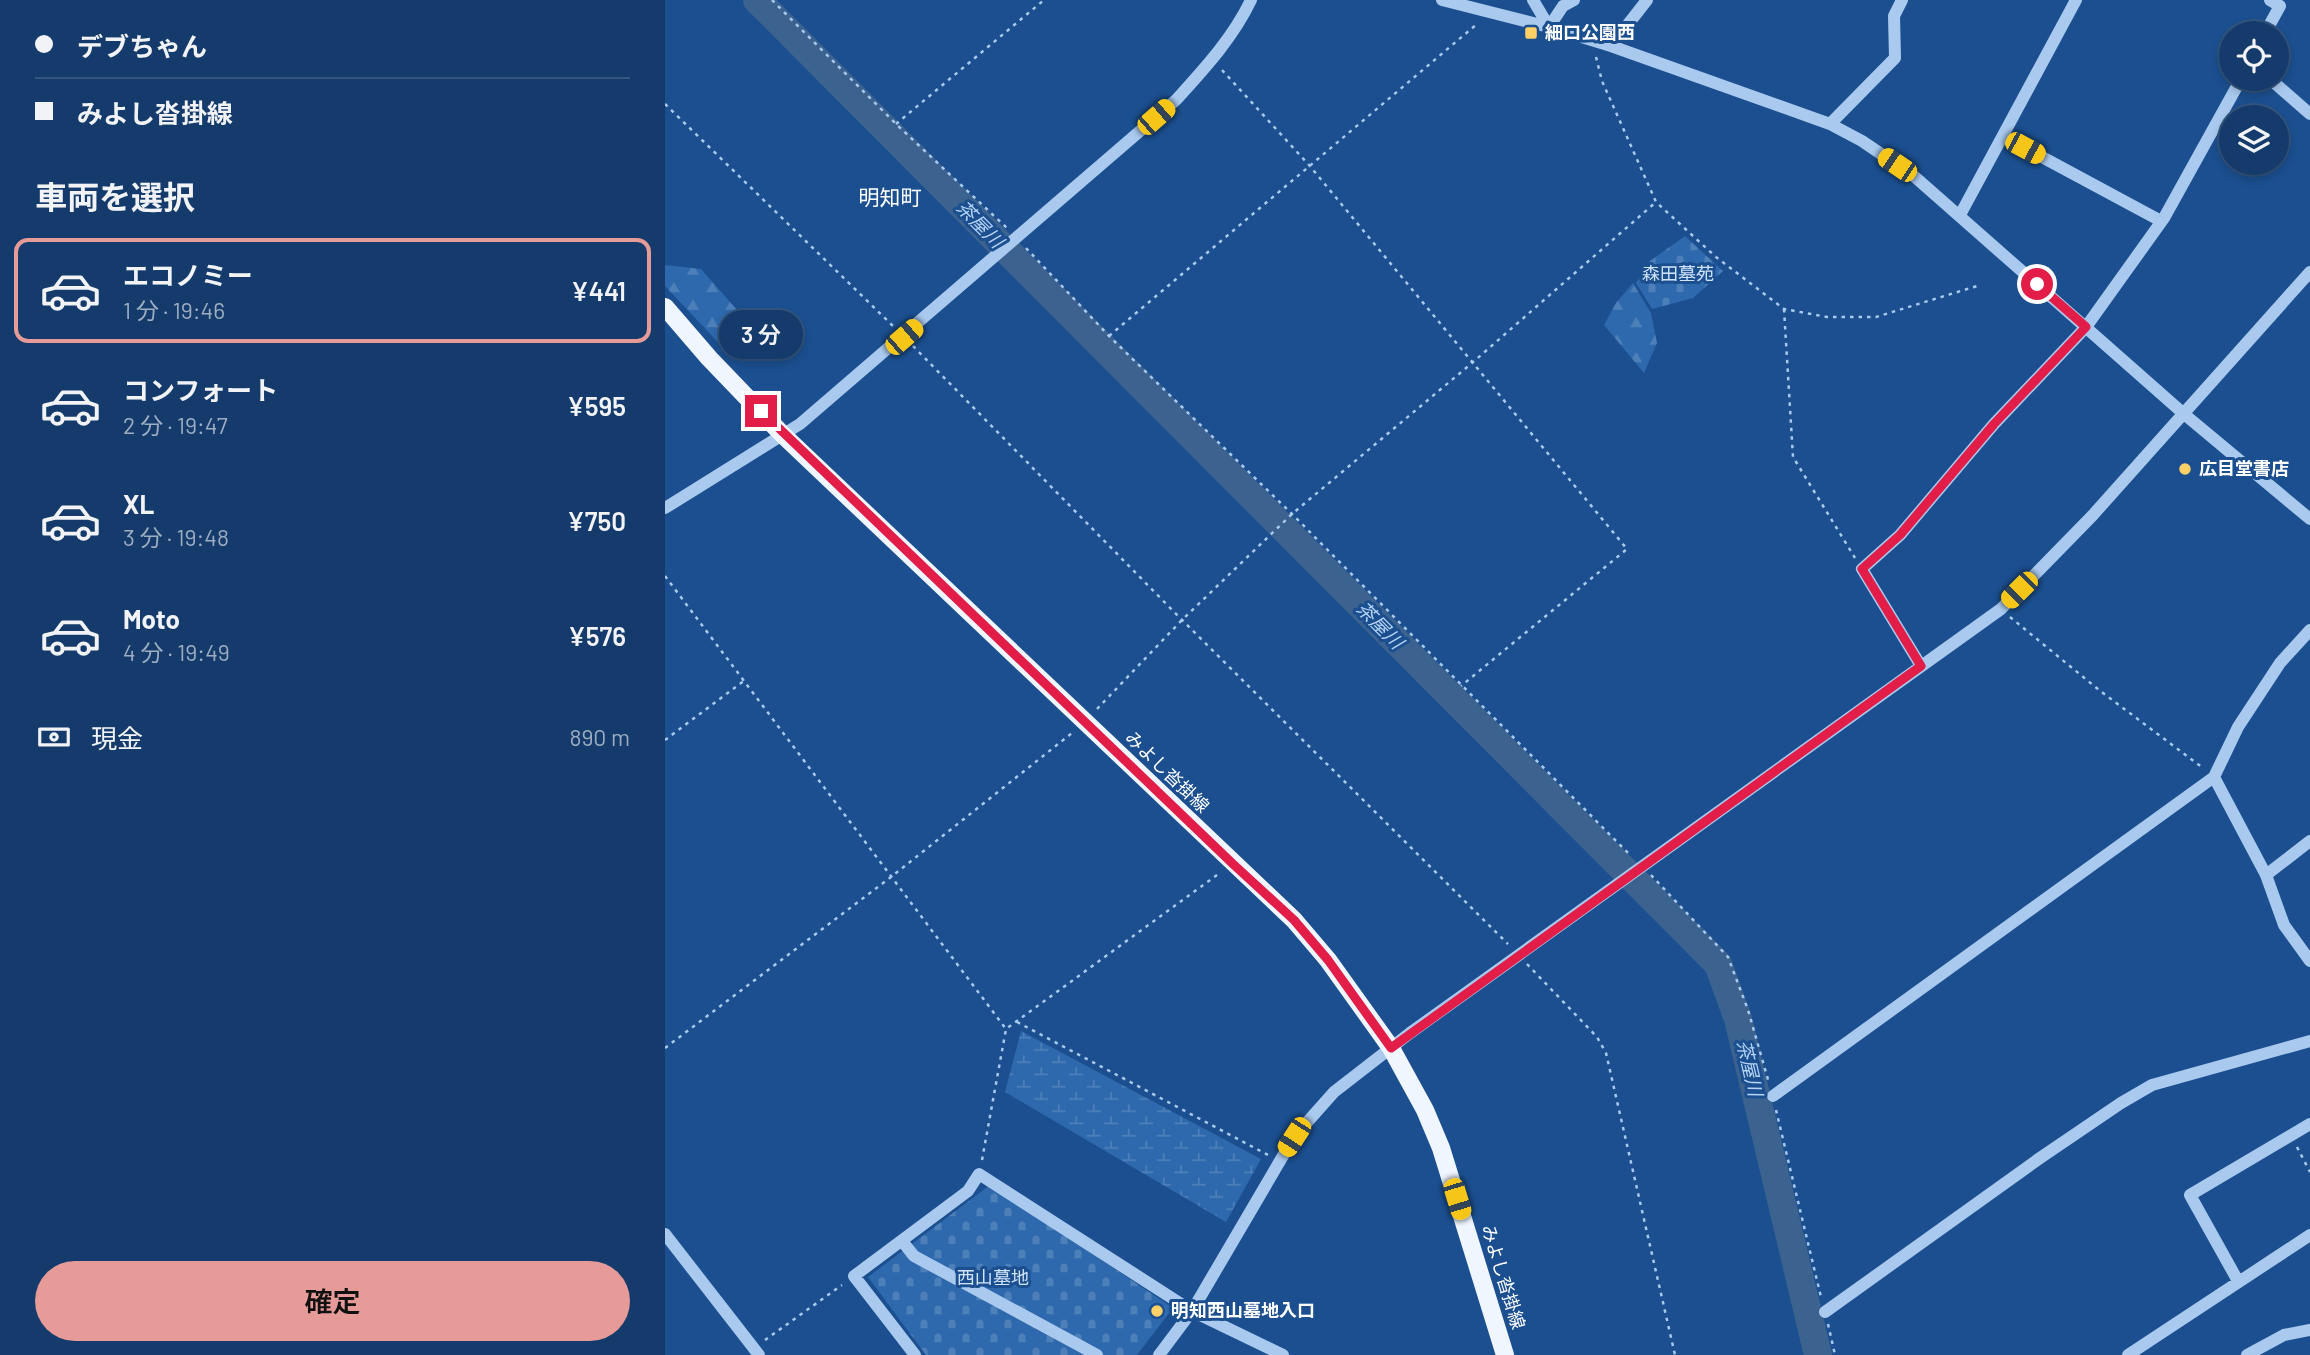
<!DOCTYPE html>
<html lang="ja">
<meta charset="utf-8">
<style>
:root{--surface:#143b6b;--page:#1d4271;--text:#f1f3f6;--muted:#9dadc1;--line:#33557e;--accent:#e69b98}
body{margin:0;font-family:Barlow,"Noto Sans JP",sans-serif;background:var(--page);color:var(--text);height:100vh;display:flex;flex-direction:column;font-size:26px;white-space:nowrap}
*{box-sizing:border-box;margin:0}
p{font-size:23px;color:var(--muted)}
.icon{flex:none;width:38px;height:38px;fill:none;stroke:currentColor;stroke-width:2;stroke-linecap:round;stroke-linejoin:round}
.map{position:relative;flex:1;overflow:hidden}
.side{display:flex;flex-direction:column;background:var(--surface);width:665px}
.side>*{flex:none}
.top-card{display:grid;align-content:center;height:154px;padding:0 35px;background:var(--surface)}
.fabs{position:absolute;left:1554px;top:21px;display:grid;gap:14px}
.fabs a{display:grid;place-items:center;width:70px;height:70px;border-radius:50%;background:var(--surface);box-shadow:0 4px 10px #0003,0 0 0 2px var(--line);font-size:35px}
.end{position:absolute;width:32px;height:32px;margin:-16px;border:9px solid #e11d48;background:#fff;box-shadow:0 0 0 4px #fff}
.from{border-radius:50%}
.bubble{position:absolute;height:49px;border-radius:24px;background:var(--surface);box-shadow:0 4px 10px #0003,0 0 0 2px var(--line);font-size:23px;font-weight:600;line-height:49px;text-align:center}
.car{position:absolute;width:21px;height:42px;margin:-21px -10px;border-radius:9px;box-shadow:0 0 5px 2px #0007;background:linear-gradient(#f5c518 24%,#345 0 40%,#f5c518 0 76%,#345 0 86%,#f5c518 0)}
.top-card b{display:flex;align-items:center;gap:24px;height:66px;font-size:26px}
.top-card b+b{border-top:2px solid var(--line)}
.top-card i{width:18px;height:18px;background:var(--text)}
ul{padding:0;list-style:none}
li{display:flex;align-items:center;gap:21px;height:105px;margin:0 14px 10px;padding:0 21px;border:4px solid transparent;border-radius:14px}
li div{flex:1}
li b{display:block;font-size:26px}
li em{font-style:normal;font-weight:600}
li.selected{border-color:var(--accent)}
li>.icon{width:63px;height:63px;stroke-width:1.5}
h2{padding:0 35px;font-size:32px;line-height:84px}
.pay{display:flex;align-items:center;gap:18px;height:77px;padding:0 35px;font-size:26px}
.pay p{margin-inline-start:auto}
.primary-button{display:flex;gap:14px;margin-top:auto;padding:14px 35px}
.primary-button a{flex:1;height:80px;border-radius:42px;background:var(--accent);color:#111;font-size:28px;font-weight:600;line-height:80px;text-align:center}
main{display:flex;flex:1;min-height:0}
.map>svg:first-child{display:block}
.forest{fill:url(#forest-firs)}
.wetland{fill:url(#wetland-marsh)}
.cemetery{fill:url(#cemetery-stones)}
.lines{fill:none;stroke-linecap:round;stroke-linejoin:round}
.river{stroke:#3c6290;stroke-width:28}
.path{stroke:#a9c9ee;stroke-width:2.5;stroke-dasharray:3.5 5;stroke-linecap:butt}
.minor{stroke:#a9c9ee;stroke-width:12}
.major{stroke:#f0f6ff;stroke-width:18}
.route{stroke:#e11d48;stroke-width:9}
.poi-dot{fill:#ffd166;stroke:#1b4f8f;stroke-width:2.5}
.labels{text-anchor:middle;stroke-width:6;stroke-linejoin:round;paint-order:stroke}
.poi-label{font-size:18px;font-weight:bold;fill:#fff;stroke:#1b4f8f;text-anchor:start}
.park-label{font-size:18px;fill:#cfe3fa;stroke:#1b4f8f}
.street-label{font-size:18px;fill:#fff;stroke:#1b4f8f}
.water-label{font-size:19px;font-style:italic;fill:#b5d3f5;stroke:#1b4f8f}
.quarter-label{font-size:21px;fill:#fff;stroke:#1b4f8f}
</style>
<main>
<section class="side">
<div class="top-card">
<b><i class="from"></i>デブちゃん</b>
<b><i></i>みよし沓掛線</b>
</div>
<h2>車両を選択</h2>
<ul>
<li class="selected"><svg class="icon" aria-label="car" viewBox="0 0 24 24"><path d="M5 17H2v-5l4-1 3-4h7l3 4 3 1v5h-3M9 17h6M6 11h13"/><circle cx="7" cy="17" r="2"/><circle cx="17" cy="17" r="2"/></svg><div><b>エコノミー</b><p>1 分 · 19:46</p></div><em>¥441</em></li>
<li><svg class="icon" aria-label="car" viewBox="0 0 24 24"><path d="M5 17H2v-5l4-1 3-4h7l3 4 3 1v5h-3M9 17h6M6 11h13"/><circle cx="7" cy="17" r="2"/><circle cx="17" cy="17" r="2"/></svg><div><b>コンフォート</b><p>2 分 · 19:47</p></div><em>¥595</em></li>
<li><svg class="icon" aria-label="car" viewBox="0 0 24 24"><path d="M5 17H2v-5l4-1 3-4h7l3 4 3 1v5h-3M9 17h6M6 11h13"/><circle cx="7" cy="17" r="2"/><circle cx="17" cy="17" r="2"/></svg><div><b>XL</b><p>3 分 · 19:48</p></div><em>¥750</em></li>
<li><svg class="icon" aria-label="car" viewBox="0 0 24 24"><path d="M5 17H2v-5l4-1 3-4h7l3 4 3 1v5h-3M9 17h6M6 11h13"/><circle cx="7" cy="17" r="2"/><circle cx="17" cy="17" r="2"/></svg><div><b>Moto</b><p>4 分 · 19:49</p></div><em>¥576</em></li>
</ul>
<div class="pay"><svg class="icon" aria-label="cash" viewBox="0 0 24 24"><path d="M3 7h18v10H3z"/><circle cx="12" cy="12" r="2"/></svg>現金<p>890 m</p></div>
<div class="primary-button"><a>確定</a></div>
</section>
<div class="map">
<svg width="1645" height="1355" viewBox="0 0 1645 1355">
<defs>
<pattern id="forest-firs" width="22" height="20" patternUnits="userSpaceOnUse" patternTransform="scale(1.75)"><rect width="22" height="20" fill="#2e69ad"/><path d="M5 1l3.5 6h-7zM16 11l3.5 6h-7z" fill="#4d80b9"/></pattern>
<pattern id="wetland-marsh" width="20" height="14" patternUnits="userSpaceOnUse" patternTransform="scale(1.75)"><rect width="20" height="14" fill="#2e69ad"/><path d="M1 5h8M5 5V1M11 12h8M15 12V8" fill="none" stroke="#4d80b9"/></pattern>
<pattern id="cemetery-stones" width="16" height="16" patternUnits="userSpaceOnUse" patternTransform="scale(1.75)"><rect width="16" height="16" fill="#2e69ad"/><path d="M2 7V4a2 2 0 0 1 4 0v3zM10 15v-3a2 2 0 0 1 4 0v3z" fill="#4d80b9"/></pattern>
</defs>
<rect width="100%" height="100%" fill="#1b4f8f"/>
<!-- forest -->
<path class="forest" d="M0,265L36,269L103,345L65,355L0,286Z
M968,283L986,313L992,343L979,373L939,325L951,303Z"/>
<!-- wetland -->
<path class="wetland" d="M356,1031L596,1159L561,1222L340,1092Z"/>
<!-- cemetery -->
<path class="cemetery" d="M1020,236L1058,271L1028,298L987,309L971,283L985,261Z
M325,1185L508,1308L472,1355H261L203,1277Z"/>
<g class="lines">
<!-- river -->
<path class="river" d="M92,0L1053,964L1073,1019L1153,1355"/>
<!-- path -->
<path class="path" d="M107,0L231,124L342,228
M931,57L937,81L991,202L1051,257L1119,309L1162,317H1211L1312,286
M557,70L644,165L962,549L796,686
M0,104L228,326
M231,124L379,0
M361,248L444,336L627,514L966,856
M1119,309L1128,457L1190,558
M444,336L812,24
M248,346L517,620L843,944
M0,576L341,1029
M1345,617L1434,690L1538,768
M432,709L517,620L627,514L807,363L991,202
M0,740L80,680
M986,875L1063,957L1083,1010L1104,1083
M862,964L932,1037L941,1053L1010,1355
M352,1022L603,1155
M0,1048L226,877L407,733
M1111,1110L1156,1297
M1632,1147L1645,1172
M317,1160L341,1029L556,872
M1163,1324L1170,1355
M100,1340L177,1285"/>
<!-- minor -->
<path class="minor" d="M777,0L884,27L946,46L1165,124L1197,141L1250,177L1519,414L1645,519
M868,0L884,27L898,6L909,0
M1600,33L1615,6L1605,0
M946,46L982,0
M1605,79L1645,114
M1165,124L1230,58L1229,16L1237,0
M1338,136L1496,221
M1295,215L1411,0
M0,508L135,424L511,100C539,69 568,38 586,0
M1256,666L1197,569L1235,535L1329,424L1421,327L1499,218L1576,79
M1549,777L1601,875L1619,925L1645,961
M1601,875L1645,841
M1108,1096L1549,777L1573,727L1615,663L1645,630
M0,1234L94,1355
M237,1241L249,1256L432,1355
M1573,1281L1525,1195L1645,1124
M1160,1312L1375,1158L1456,1103L1487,1085L1645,1041
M250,1355L189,1276L303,1191L314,1174L527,1311L618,1355
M494,1355L527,1311L629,1137L669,1092L745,1033L1336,609L1427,516L1645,272
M1463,1355L1645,1235
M1582,1355L1619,1335L1645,1330"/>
<!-- major -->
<path class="major" d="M0,307L44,358L117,434L629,920L663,960L726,1048L760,1110L776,1148L840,1355"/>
</g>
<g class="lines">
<!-- route -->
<path class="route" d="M96,411L568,864L629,920L663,960L726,1048L1256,666L1197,569L1235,535L1329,424L1421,327L1372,284"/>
</g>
<!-- markers -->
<g class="poi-dot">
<rect x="859" y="26" width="14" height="14" rx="3.5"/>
<circle cx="1520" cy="469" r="7"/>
<circle cx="492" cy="1311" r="7"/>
</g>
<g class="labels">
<!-- poi labels -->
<g class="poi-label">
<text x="880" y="39">細口公園西</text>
<text x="1534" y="475">広目堂書店</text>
<text x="506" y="1317">明知西山墓地入口</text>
</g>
<!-- park labels -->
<g class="park-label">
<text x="1013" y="280">森田墓苑</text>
<text x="328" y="1284">西山墓地</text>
</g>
<!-- street labels -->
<g class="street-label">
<text transform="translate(502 772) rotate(44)" y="6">みよし沓掛線</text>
<text transform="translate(838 1277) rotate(73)" y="6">みよし沓掛線</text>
</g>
<!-- water labels -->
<g class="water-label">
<text transform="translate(315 224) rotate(45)" y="7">茶屋川</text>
<text transform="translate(715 625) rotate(45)" y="7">茶屋川</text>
<text transform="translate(1085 1068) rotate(77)" y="7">茶屋川</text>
</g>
<!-- quarter labels -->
<g class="quarter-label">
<text x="225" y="205">明知町</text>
</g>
</g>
</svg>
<div class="fabs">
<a><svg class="icon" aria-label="locate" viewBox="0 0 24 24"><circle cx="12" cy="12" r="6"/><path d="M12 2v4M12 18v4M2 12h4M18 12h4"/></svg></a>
<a><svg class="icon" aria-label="layers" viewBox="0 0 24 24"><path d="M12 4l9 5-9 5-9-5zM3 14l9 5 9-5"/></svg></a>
</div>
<i class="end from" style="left:1372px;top:284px"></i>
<i class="end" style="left:96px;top:411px"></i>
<div class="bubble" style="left:54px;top:310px;width:84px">3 分</div>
<i class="car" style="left:491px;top:117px;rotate:49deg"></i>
<i class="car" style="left:1360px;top:148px;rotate:118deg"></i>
<i class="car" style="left:1232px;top:165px;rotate:304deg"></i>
<i class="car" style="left:239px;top:337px;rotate:49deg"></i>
<i class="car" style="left:1354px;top:590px;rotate:225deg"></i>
<i class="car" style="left:629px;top:1137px;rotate:213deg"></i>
<i class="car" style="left:792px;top:1199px;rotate:163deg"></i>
</div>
</main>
